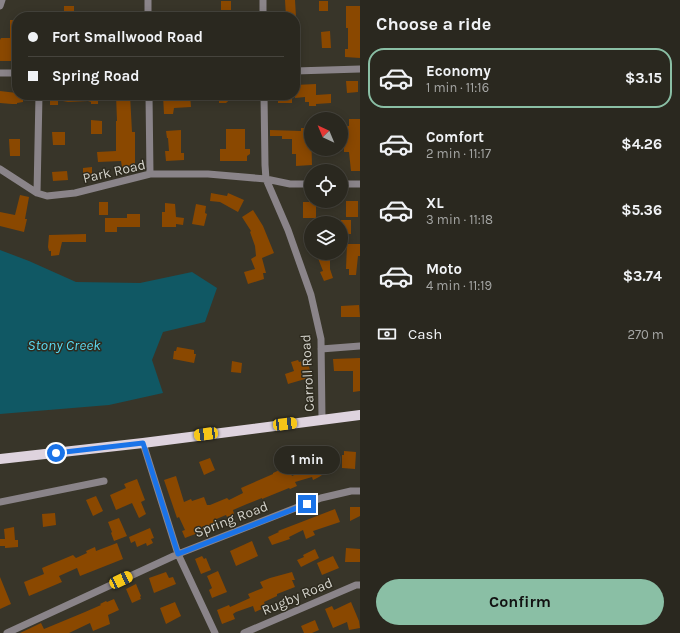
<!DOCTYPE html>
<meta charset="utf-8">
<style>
:root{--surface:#2a281f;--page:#323028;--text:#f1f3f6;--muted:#a5a6a4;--line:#46443d;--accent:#8abfa5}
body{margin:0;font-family:Karla,sans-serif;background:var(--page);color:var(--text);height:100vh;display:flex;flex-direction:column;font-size:15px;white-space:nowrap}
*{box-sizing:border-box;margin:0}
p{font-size:13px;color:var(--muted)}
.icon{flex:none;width:22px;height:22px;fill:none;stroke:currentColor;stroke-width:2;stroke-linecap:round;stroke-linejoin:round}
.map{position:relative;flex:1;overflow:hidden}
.sheet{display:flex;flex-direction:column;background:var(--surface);width:320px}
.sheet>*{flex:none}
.top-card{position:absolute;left:12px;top:12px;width:288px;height:88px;border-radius:16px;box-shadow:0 2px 10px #0003,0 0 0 1px var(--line);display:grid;align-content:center;height:88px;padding:0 16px;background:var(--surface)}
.needle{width:26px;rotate:316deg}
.controls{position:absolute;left:304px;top:112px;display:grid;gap:8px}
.controls a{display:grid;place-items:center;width:44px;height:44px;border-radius:50%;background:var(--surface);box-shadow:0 2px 10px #0003,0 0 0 1px var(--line);font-size:20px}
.end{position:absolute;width:18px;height:18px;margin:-9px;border:5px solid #1a73e8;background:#fff;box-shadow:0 0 0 2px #fff}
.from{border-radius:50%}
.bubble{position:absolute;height:28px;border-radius:14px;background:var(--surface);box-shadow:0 2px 10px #0003,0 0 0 1px var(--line);font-size:13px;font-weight:700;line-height:28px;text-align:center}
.car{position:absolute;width:12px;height:24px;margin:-12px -6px;border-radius:5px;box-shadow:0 0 3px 1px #0007;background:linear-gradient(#f5c518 24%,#345 0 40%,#f5c518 0 76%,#345 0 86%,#f5c518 0)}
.top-card b{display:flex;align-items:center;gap:14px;height:38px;font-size:15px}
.top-card b+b{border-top:1px solid var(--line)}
.top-card i{width:10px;height:10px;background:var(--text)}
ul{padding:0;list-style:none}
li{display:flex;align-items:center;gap:12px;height:60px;margin:0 8px 6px;padding:0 8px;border:2px solid transparent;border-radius:16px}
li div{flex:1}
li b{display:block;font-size:15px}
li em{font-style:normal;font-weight:700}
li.current{border-color:var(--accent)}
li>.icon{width:36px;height:36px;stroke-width:1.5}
h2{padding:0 16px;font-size:18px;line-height:48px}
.pay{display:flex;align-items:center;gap:10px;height:44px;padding:0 16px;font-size:15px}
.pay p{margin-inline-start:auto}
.primary-button{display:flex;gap:8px;margin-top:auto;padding:8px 16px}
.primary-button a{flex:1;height:46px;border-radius:24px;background:var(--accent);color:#111;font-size:16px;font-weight:700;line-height:46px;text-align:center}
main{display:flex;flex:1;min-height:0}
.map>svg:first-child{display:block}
.water{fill:#105864}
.building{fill:#8a4800}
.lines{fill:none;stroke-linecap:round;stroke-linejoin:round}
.minor{stroke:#8a8489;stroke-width:7}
.major{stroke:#ded3de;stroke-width:10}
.route{stroke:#1a73e8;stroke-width:5}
.labels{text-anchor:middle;stroke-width:3;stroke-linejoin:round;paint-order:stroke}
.street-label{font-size:14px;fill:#d3d2ca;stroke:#2e2b1f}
.water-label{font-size:15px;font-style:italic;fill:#5ad9f1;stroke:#2e2b1f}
</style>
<main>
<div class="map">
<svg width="360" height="633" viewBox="0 0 360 633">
<rect width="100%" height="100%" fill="#383529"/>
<!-- water -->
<path class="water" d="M0,250L29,261L76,282L140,283L192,272L217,288L205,322L163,332L152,360L163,393L109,405L0,414Z"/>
<!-- building -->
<path class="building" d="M285,0H295L296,17H286Z
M221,1H231V10H221Z
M319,1H328V11H319Z
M64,6H74V14H64Z
M346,6H360V58L345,57V49H348V28H346Z
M10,20H17V43H11V61H0V40L1,38H10Z
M330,31L331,48H322L321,32Z
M346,81H358V92L347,93Z
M316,84V95L331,94V103L316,104V106H309V102H305V97L295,98V85Z
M0,91L17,93V95H23V102L17,103V104H12L0,103Z
M50,95H98V104H91V102L88,101L68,102L58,100V105H50Z
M116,95H130L132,132H135V167H122L121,161L98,162L97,152L116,151V121H117Z
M163,95H190L191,107L174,108L173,114H164Z
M219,95H235L226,103H219Z
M278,95H292V103H278Z
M349,119H360V171H351L349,152H344V139H347V126H349Z
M91,120L102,121V134H91Z
M301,128H311L312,165L296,166V154H292V139H282V136H270V130L301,131Z
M226,129H245V149H250V154L247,156V161H220V149H226Z
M181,130V153H184V160L166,161L165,151H169L168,138H167L166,131Z
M52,132H65V145H53Z
M9,139H20V156H10Z
M92,167V177L83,178V168Z
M67,171L68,180L53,181L52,172Z
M211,193L227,196L228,193L244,200L238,212L220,202L210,201Z
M20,195L29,197L25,219H27L24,232L0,226V212L15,215Z
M309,201H316V218H303V202H309Z
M346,201H358V217H346Z
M99,202H108V215H99Z
M165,203L175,204L176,217L184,218L183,225L176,224V227H162V212H165Z
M196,204L206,206L205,213L207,214L204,226L192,224Z
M253,210L263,226L274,253L262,258L266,273H263L264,279L248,284L244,272L255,269L251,259L256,256L255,246L250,232L251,231L242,217Z
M127,214H140V227H117V232H105V218H127Z
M341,220H351V234H341Z
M86,234V242H62L59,255L51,256V251H49L48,247L49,235Z
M347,244H360V256H358L356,275H349V269H346Z
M316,253H329L331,259H330V269L333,278L324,281L320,272L323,271Z
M359,305L360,317H341V306Z
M177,347L194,350V354H196L194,363L173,359L174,351H176Z
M360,358V391L353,392V371H334L333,359Z
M298,360L299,362L307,360L312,377L288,384L285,374L294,371L291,362Z
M232,361L242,363L241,373L231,372Z
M304,450V452L285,460L281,452Z
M344,451L356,452L355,469L342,468V455H344Z
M210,458L215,470L204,475L199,462Z
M321,463L325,473L319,477L313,480L312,477L295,482L297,486L290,489L289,488L262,499V498L247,504L233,510L234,514L227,517L226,515L214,520L216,526L185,538L182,531L185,530L179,517L177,518L164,480L176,476L184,502L191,499L192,501L204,497L207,505H210L227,498L229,500L243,493L241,488L273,474V473L288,466L292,476Z
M137,479L145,500L141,502L146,514L139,518L132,503L116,510L110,495L126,488L124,484Z
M96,496L103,511L93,516L86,500Z
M350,507H360V516L350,521Z
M335,509L340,522L313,531L315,535L306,539L303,530L289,537L290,539L272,545L268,537L279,532L278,531Z
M55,513L56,525L43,527L42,514Z
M119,518L127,536L114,541L111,533L112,532L108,522Z
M14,527L15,540H18V547L5,548V546H0V539H5L4,529Z
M150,528L154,538L151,539L153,543L147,546L146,543L137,547L135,541L131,543L129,537Z
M252,541L258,556L236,566L230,551Z
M117,543L123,559L80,576L77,568L59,576L62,582L29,596L24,582L44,574L42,568L73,555L76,558L87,553L86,551L95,547L96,551Z
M346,548L360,549V562H345Z
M315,549L319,558L301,567L297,560L304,557L303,555Z
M202,556L204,559L206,558L211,570L201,574L195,559Z
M333,556L339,568L322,575L317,563Z
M218,571L227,592L212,598L209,590L212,588L207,576Z
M166,572L169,578L173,577L176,584L154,593L149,578Z
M292,572L295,580H292L295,587L277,594V596L264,602L266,607L255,612L253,606L236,612L233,614L235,619L222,624L217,610L229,605L230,607L250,598L248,594L263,588L260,582L270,578Z
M0,577L11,604L0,609Z
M136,584L141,596L140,597L141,599L132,603L126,589Z
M114,599L119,610L108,615L110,624L93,631L90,623L69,633H20L41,623L44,629L85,612L101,605L100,604L106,601L107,602Z
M175,602L181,616L166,624L160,608Z
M351,602L359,621L360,628L349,630L347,622L333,628L325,609L332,606L334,610Z
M315,620L319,630L312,633H304L301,626Z"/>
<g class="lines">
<!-- minor -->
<path class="minor" d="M148,0V17
M263,0V17
M0,6L2,0
M295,71L360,69
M0,73H17
M149,95L150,174
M264,95L265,165L266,179L288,230L311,295L321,339L322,419
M0,169L37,193L47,196L75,193L150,174H208L266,179L290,184H311
M341,184H360
M37,193L39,95
M321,349L360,346
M143,443L178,554L215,633
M0,502L104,481
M7,633L178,554L321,498L351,491H360
M244,633L356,585H360"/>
<!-- major -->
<path class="major" d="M0,459L143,443L360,415"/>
</g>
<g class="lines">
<!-- route -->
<path class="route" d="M56,453L143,443L178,554L307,504"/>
</g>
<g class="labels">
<!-- street labels -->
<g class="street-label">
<text transform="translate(114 171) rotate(-13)" y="5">Park Road</text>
<text transform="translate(307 373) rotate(-93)" y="5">Carroll Road</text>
<text transform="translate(231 519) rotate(-21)" y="5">Spring Road</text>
<text transform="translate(297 596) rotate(-23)" y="5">Rugby Road</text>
</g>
<!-- water labels -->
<g class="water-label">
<text x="64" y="350">Stony Creek</text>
</g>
</g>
</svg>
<div class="controls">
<a><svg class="needle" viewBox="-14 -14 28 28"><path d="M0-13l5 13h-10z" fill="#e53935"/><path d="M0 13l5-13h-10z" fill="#a5a6a4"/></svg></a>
<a><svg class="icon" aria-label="locate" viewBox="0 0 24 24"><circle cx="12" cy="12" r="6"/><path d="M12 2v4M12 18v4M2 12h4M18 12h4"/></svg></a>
<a><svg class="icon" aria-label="layers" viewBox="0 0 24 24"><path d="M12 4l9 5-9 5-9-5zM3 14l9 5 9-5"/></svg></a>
</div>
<i class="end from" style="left:56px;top:453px"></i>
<i class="end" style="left:307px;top:504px"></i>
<div class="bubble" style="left:274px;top:446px;width:66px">1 min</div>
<i class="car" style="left:285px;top:424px;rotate:83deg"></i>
<i class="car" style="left:206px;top:434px;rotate:262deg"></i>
<i class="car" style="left:121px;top:580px;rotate:65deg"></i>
<div class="top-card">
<b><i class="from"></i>Fort Smallwood Road</b>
<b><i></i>Spring Road</b>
</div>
</div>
<section class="sheet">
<h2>Choose a ride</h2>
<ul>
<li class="current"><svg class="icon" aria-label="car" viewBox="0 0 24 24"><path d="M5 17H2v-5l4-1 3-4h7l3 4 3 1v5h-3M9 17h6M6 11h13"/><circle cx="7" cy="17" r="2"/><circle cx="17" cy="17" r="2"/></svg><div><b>Economy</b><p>1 min · 11:16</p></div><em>$3.15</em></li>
<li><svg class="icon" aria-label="car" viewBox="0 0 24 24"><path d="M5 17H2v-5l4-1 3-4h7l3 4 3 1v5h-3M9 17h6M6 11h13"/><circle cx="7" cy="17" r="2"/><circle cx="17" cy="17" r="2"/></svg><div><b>Comfort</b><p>2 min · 11:17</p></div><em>$4.26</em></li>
<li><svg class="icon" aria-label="car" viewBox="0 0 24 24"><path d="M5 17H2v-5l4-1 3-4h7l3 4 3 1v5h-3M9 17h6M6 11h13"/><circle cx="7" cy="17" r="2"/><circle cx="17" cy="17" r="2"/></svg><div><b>XL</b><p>3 min · 11:18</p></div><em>$5.36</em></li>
<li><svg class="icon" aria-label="car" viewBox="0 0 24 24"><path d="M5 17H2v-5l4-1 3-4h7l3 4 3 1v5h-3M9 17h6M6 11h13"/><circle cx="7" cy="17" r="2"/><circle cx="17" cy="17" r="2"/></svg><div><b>Moto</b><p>4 min · 11:19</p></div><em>$3.74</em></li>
</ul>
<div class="pay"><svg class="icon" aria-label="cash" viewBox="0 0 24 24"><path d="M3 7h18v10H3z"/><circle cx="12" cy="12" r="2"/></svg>Cash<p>270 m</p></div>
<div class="primary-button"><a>Confirm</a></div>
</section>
</main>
